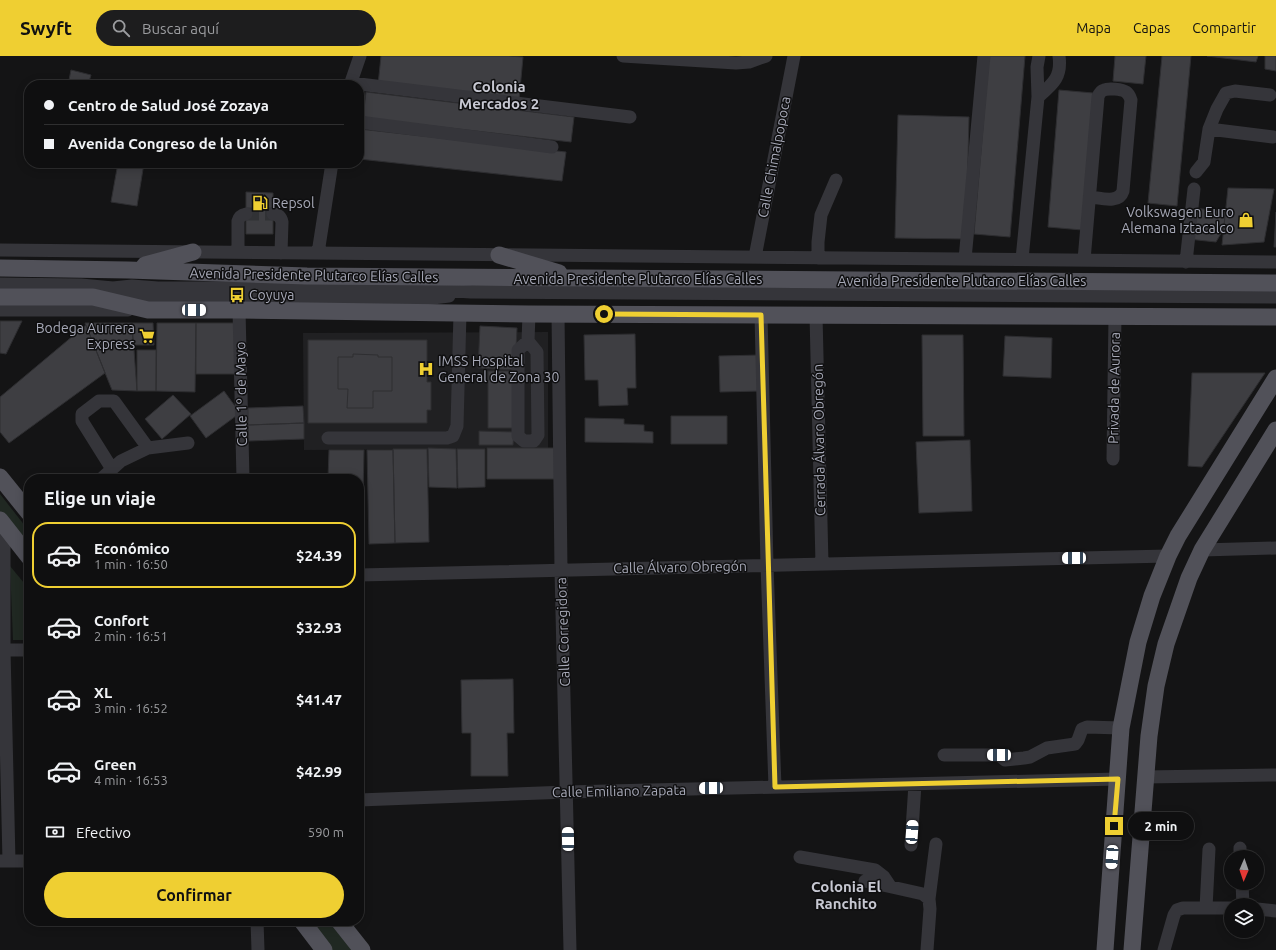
<!DOCTYPE html>
<html lang="es">
<meta charset="utf-8">
<style>
:root{--surface:#0f0f10;--page:#1d1d1e;--text:#f1f3f6;--muted:#9b9c9f;--line:#2f2f30;--accent:#efcf32}
body{margin:0;font-family:Ubuntu,sans-serif;background:var(--page);color:var(--text);height:100vh;display:flex;flex-direction:column;font-size:15px;white-space:nowrap}
*{box-sizing:border-box;margin:0}
p{font-size:13px;color:var(--muted)}
.icon{flex:none;width:22px;height:22px;fill:none;stroke:currentColor;stroke-width:2;stroke-linecap:round;stroke-linejoin:round}
.map{position:relative;flex:1;overflow:hidden}
.sheet{position:absolute;left:24px;top:418px;width:340px;height:452px;display:flex;flex-direction:column;background:var(--surface);border-radius:16px;box-shadow:0 2px 10px #0003,0 0 0 1px var(--line)}
.sheet>*{flex:none}
.banner{position:absolute;left:24px;top:24px;width:340px;height:88px;border-radius:16px;box-shadow:0 2px 10px #0003,0 0 0 1px var(--line);display:grid;align-content:center;height:88px;padding:0 20px;background:var(--surface)}
.needle{width:26px;rotate:182deg}
.buttons{position:absolute;left:1224px;top:794px;display:grid;gap:8px}
.buttons a{display:grid;place-items:center;width:40px;height:40px;border-radius:50%;background:var(--surface);box-shadow:0 2px 10px #0003,0 0 0 1px var(--line);font-size:20px}
.end{position:absolute;width:18px;height:18px;margin:-9px;border:5px solid #efcf32;background:#111;box-shadow:0 0 0 2px #111}
.from{border-radius:50%}
.bubble{position:absolute;height:28px;border-radius:14px;background:var(--surface);box-shadow:0 2px 10px #0003,0 0 0 1px var(--line);font-size:13px;font-weight:600;line-height:28px;text-align:center}
.car{position:absolute;width:12px;height:24px;margin:-12px -6px;border-radius:5px;box-shadow:0 0 3px 1px #0007;background:linear-gradient(#fff 24%,#345 0 40%,#fff 0 76%,#345 0 86%,#fff 0)}
.banner b{display:flex;align-items:center;gap:14px;height:38px;font-size:15px}
.banner b+b{border-top:1px solid var(--line)}
.banner i{width:10px;height:10px;background:var(--text)}
ul{padding:0;list-style:none}
li{display:flex;align-items:center;gap:12px;height:66px;margin:0 8px 6px;padding:0 12px;border:2px solid transparent;border-radius:16px}
li div{flex:1}
li b{display:block;font-size:15px}
li em{font-style:normal;font-weight:600}
li.on{border-color:var(--accent)}
li>.icon{width:36px;height:36px;stroke-width:1.5}
h2{padding:0 20px;font-size:18px;line-height:48px}
.pay{display:flex;align-items:center;gap:10px;height:44px;padding:0 20px;font-size:15px}
.pay p{margin-inline-start:auto}
.primary-button{display:flex;gap:8px;margin-top:auto;padding:8px 20px}
.primary-button a{flex:1;height:46px;border-radius:24px;background:var(--accent);color:#111;font-size:16px;font-weight:600;line-height:46px;text-align:center}
header{display:flex;align-items:center;gap:24px;box-sizing:border-box;height:56px;padding:0 20px;background:var(--accent);color:#111}
header strong{font-size:19px}
nav{display:flex;gap:22px;margin-inline-start:auto;font-size:14px}
.search{width:280px;height:36px;background:var(--page);display:flex;align-items:center;gap:10px;box-sizing:border-box;padding:0 14px;border-radius:22px;color:var(--muted);font-size:15px}
.map>svg:first-child{display:block}
.built{fill:#202022}
.green{fill:#202822}
.building{fill:#3e3e42;stroke:#2e2e31}
.lines{fill:none;stroke-linecap:round;stroke-linejoin:round}
.minor-tunnel{stroke:#313235;stroke-width:13;stroke-dasharray:13 6;stroke-linecap:butt}
.minor{stroke:#35353a;stroke-width:13}
.major{stroke:#515159;stroke-width:17}
.route{stroke:#efcf32;stroke-width:5}
.labels{text-anchor:middle;stroke-width:3;stroke-linejoin:round;paint-order:stroke}
.street-label{font-size:14px;fill:#a6a8b6;stroke:#0f0f10}
.poi-label{font-size:14px;fill:#a6a8b6;stroke:#0f0f10;text-anchor:start}
.neighbourhood-label{font-size:15px;font-weight:bold;fill:#c7c8d2;stroke:#0f0f10}
</style>
<header>
<strong>Swyft</strong>
<div class="search"><svg class="icon" aria-label="search" viewBox="0 0 24 24"><circle cx="10" cy="10" r="6"/><path d="M15 15l6 6"/></svg>Buscar aquí</div>
<nav><a>Mapa</a><a>Capas</a><a>Compartir</a></nav>
</header>
<div class="map">
<svg width="1276" height="894" viewBox="0 0 1276 894">
<rect width="100%" height="100%" fill="#141415"/>
<!-- built -->
<path class="built" d="M548,276V392H487L485,393L304,394L303,277Z"/>
<!-- green -->
<path class="green" d="M0,438L29,475V498L0,461Z
M10,510L29,533V584H13Z
M309,865H333L354,894H330Z"/>
<!-- building -->
<path class="building" d="M381,0H509L523,1L519,44L378,29Z
M989,0H1025L1010,181L974,178Z
M1115,0H1146L1143,28L1113,25Z
M1162,0H1191L1177,150L1148,147Z
M1207,0H1258L1256,6Z
M1265,0H1276V15L1265,13Z
M71,14L91,19L88,29H68Z
M1059,34L1093,37L1082,174L1048,171Z
M366,36L574,61L571,86L363,62Z
M898,59L969,61L966,183L895,182Z
M359,73L566,96L562,125L359,103Z
M118,107H144L137,150L111,146Z
M1228,132L1274,133L1264,186L1222,189Z
M246,136L273,137V178H246Z
M1192,152L1225,155L1224,172L1216,186L1188,183Z
M1276,156V191H1274Z
M0,265H22L6,298L0,297Z
M85,267H132L137,335L112,334Z
M132,267H153L154,289H133Z
M157,267H196L195,336L156,335Z
M196,267H237V318H196Z
M86,269L105,317L9,387L0,376V341Z
M480,270L517,272L515,314L478,312Z
M635,278L636,332H627L628,349L599,350L598,324H585L584,279Z
M922,279H963L964,380H923Z
M1005,280L1052,282L1051,322L1003,320Z
M308,284H427V326H431V354H427V367H308Z
M137,294H156V335H137Z
M353,298L378,299V301H392V335H373V352H347L348,333H338V301H353Z
M760,299L761,335L720,336L719,300Z
M488,315H515L514,372H488Z
M1192,317H1265L1202,411L1188,410Z
M224,335L240,357L206,382L190,360Z
M173,339L191,358L162,383L145,363Z
M303,350L304,367L248,369V352Z
M671,360H727V388H671Z
M585,362L624,363V368L644,369V375L653,376V387L585,386Z
M304,367V383L249,385L248,369Z
M479,375L514,376L513,389H479Z
M970,384L972,455L919,457L916,386Z
M428,392L456,393L457,432L429,431Z
M487,392H558V423H487Z
M393,393H427L429,486L395,487Z
M457,393H485V431L458,432Z
M329,394H364L363,439L359,438V423H328Z
M367,394H393L395,487L369,488Z
M513,623L514,677H507L508,720H471V677H462L461,624Z"/>
<g class="lines">
<!-- minor-tunnel -->
<path class="minor-tunnel" d="M246,158H273"/>
<!-- minor -->
<path class="minor" d="M623,0L736,7L749,6L766,0
M351,27L630,61
M350,29L360,0
M1038,41C1053,28 1062,21 1059,0
M359,66L552,91
M1209,73L1217,53L1226,37L1235,35L1270,39
M1196,116L1204,106L1209,73L1273,81
M273,158C278,158 281,161 282,166L281,197
M0,194L1276,206
M238,196V165C239,161 241,159 246,158
M318,197L332,107
M755,201L794,0
M818,202V186L821,159L836,124
M965,203L984,0
M1022,203L1038,41L1037,11L1039,0
M1084,204L1098,41C1099,38 1100,35 1104,34C1108,32 1122,33 1126,36C1129,38 1130,41 1131,44L1123,135C1119,148 1101,142 1090,141
M1186,206L1194,133
M0,228L81,229L113,232L132,230L158,232H388L424,233L471,236L1276,241
M114,233L133,240L156,245H389L424,243L449,240
M0,254H128
M239,254L243,423
M558,258L561,514L570,894
M761,259L767,509L775,731
M816,259L822,508
M528,285L518,294V380L524,385H534L538,379L537,296L528,285L529,258
M328,382H447L453,380L457,370L460,257
M1113,403L1115,260
M112,413L82,365V358L99,345H114L148,392
M101,423L121,405L148,392L188,387
M4,470V594L9,805
M1202,494L1276,492
M359,519L1168,500
M0,594H29
M944,699H999L1005,704
M1005,704L1024,702L1030,701L1047,692L1075,688L1078,684L1082,673L1087,671L1121,672
M1145,721L1276,719
M359,744L567,736L1118,723
M911,789L915,728
M1240,792V801
M800,801L875,814L884,821L890,830
M0,805H29
M865,825L923,838L929,843L930,853L927,894
M1242,827L1243,849
M929,843L936,788
M1206,852L1209,793
M1257,853L1276,855
M257,865L258,894
M1164,894L1174,859L1177,854L1183,852H1231"/>
<!-- major -->
<path class="major" d="M499,199L559,217
M145,209L193,196
M0,212L128,214L307,220L1276,227
M0,241H93L148,254H239L529,258L1276,261
M0,421L29,457
M0,464L29,501
M302,865L324,894
M339,865L362,894
M1105,894L1121,672L1138,586L1152,540L1168,500L1178,480L1276,322
M1132,894L1149,680L1156,630L1166,588L1189,522L1202,494L1276,374"/>
</g>
<g class="lines">
<!-- route -->
<path class="route" d="M604,258L761,259L775,731L1118,723L1114,770"/>
</g>
<!-- icons -->
<defs>
<symbol id="fuel-bare" viewBox="-9 -9 18 18"><path d="M-5.5-6h7V0h2V4h1.3V-2.5L3-4.5l.8-.8L6-3V5H2.5V1h-1V6h-7ZM-4.2-4.7v3.2H.2V-4.7Z" fill="#efcf32" stroke="#0f0f10" stroke-width="2.5" paint-order="stroke"/></symbol>
<symbol id="shop-bare" viewBox="-9 -9 18 18"><path d="M-5-2.5h2.3a2.7 3.5 0 0 1 5.4 0H5L5.5 6h-11ZM-1.5-2.5h3a1.5 2.3 0 0 0-3 0Z" fill="#efcf32" stroke="#0f0f10" stroke-width="2.5" paint-order="stroke"/></symbol>
<symbol id="bus-bare" viewBox="-9 -9 18 18"><path d="M-5-6H5V4H4V6H2V4H-2V6H-4V4H-5ZM-3.5-4V0h7V-4ZM-3.5 1.2v1.5H-2V1.2ZM2 1.2v1.5H3.5V1.2Z" fill="#efcf32" stroke="#0f0f10" stroke-width="2.5" paint-order="stroke"/></symbol>
<symbol id="supermarket-bare" viewBox="-9 -9 18 18"><path d="M-6-5.5h2.5l.6 2H6L4.5 2H-2.5L-4.4-4H-6ZM-1.5 3.2a1.3 1.3 0 1 0 .1 0ZM3 3.2a1.3 1.3 0 1 0 .1 0Z" fill="#efcf32" stroke="#0f0f10" stroke-width="2.5" paint-order="stroke"/></symbol>
<symbol id="hospital-bare" viewBox="-9 -9 18 18"><path d="M-5-5h3v3.5h4V-5h3V5h-3V1.5h-4V5h-3Z" fill="#efcf32" stroke="#0f0f10" stroke-width="2.5" paint-order="stroke"/></symbol>
</defs>
<g fill-rule="evenodd">
<use href="#fuel-bare" x="249" y="136" width="22" height="22"/>
<use href="#shop-bare" x="1235" y="153" width="22" height="22"/>
<use href="#bus-bare" x="226" y="228" width="22" height="22"/>
<use href="#supermarket-bare" x="136" y="269" width="22" height="22"/>
<use href="#hospital-bare" x="415" y="302" width="22" height="22"/>
</g>
<g class="labels">
<!-- street labels -->
<g class="street-label">
<text transform="translate(774 101) rotate(-79)" y="5">Calle Chimalpopoca</text>
<text transform="translate(314 219) rotate(1)" y="5">Avenida Presidente Plutarco Elías Calles</text>
<text x="638" y="228">Avenida Presidente Plutarco Elías Calles</text>
<text x="962" y="230">Avenida Presidente Plutarco Elías Calles</text>
<text transform="translate(1114 332) rotate(-89)" y="5">Privada de Aurora</text>
<text transform="translate(241 338) rotate(-91)" y="5">Calle 1º de Mayo</text>
<text transform="translate(819 384) rotate(-91)" y="5">Cerrada Álvaro Obregón</text>
<text transform="translate(680 511) rotate(-1)" y="5">Calle Álvaro Obregón</text>
<text transform="translate(563 576) rotate(-92)" y="5">Calle Corregidora</text>
<text transform="translate(619 735) rotate(-1)" y="5">Calle Emiliano Zapata</text>
</g>
<!-- poi labels -->
<g class="poi-label">
<text x="272" y="152">Repsol</text>
<text x="1234" y="161" text-anchor="end">Volkswagen Euro<tspan x="1234" dy="16">Alemana Iztacalco</tspan></text>
<text x="249" y="244">Coyuya</text>
<text x="135" y="277" text-anchor="end">Bodega Aurrera<tspan x="135" dy="16">Express</tspan></text>
<text x="438" y="310">IMSS Hospital<tspan x="438" dy="16">General de Zona 30</tspan></text>
</g>
<!-- neighbourhood labels -->
<g class="neighbourhood-label">
<text x="499" y="36">Colonia<tspan x="499" dy="17">Mercados 2</tspan></text>
<text x="846" y="836">Colonia El<tspan x="846" dy="17">Ranchito</tspan></text>
</g>
</g>
</svg>
<div class="buttons">
<a><svg class="needle" viewBox="-14 -14 28 28"><path d="M0-13l5 13h-10z" fill="#e53935"/><path d="M0 13l5-13h-10z" fill="#9b9c9f"/></svg></a>
<a><svg class="icon" aria-label="layers" viewBox="0 0 24 24"><path d="M12 4l9 5-9 5-9-5zM3 14l9 5 9-5"/></svg></a>
</div>
<i class="end from" style="left:604px;top:258px"></i>
<i class="end" style="left:1114px;top:770px"></i>
<div class="bubble" style="left:1128px;top:756px;width:66px">2 min</div>
<i class="car" style="left:194px;top:254px;rotate:90deg"></i>
<i class="car" style="left:1074px;top:502px;rotate:269deg"></i>
<i class="car" style="left:999px;top:699px;rotate:270deg"></i>
<i class="car" style="left:711px;top:732px;rotate:269deg"></i>
<i class="car" style="left:912px;top:776px;rotate:4deg"></i>
<i class="car" style="left:568px;top:783px;rotate:359deg"></i>
<i class="car" style="left:1112px;top:801px;rotate:184deg"></i>
<div class="banner">
<b><i class="from"></i>Centro de Salud José Zozaya</b>
<b><i></i>Avenida Congreso de la Unión</b>
</div>
<section class="sheet">
<h2>Elige un viaje</h2>
<ul>
<li class="on"><svg class="icon" aria-label="car" viewBox="0 0 24 24"><path d="M5 17H2v-5l4-1 3-4h7l3 4 3 1v5h-3M9 17h6M6 11h13"/><circle cx="7" cy="17" r="2"/><circle cx="17" cy="17" r="2"/></svg><div><b>Económico</b><p>1 min · 16:50</p></div><em>$24.39</em></li>
<li><svg class="icon" aria-label="car" viewBox="0 0 24 24"><path d="M5 17H2v-5l4-1 3-4h7l3 4 3 1v5h-3M9 17h6M6 11h13"/><circle cx="7" cy="17" r="2"/><circle cx="17" cy="17" r="2"/></svg><div><b>Confort</b><p>2 min · 16:51</p></div><em>$32.93</em></li>
<li><svg class="icon" aria-label="car" viewBox="0 0 24 24"><path d="M5 17H2v-5l4-1 3-4h7l3 4 3 1v5h-3M9 17h6M6 11h13"/><circle cx="7" cy="17" r="2"/><circle cx="17" cy="17" r="2"/></svg><div><b>XL</b><p>3 min · 16:52</p></div><em>$41.47</em></li>
<li><svg class="icon" aria-label="car" viewBox="0 0 24 24"><path d="M5 17H2v-5l4-1 3-4h7l3 4 3 1v5h-3M9 17h6M6 11h13"/><circle cx="7" cy="17" r="2"/><circle cx="17" cy="17" r="2"/></svg><div><b>Green</b><p>4 min · 16:53</p></div><em>$42.99</em></li>
</ul>
<div class="pay"><svg class="icon" aria-label="cash" viewBox="0 0 24 24"><path d="M3 7h18v10H3z"/><circle cx="12" cy="12" r="2"/></svg>Efectivo<p>590 m</p></div>
<div class="primary-button"><a>Confirmar</a></div>
</section>
</div>
